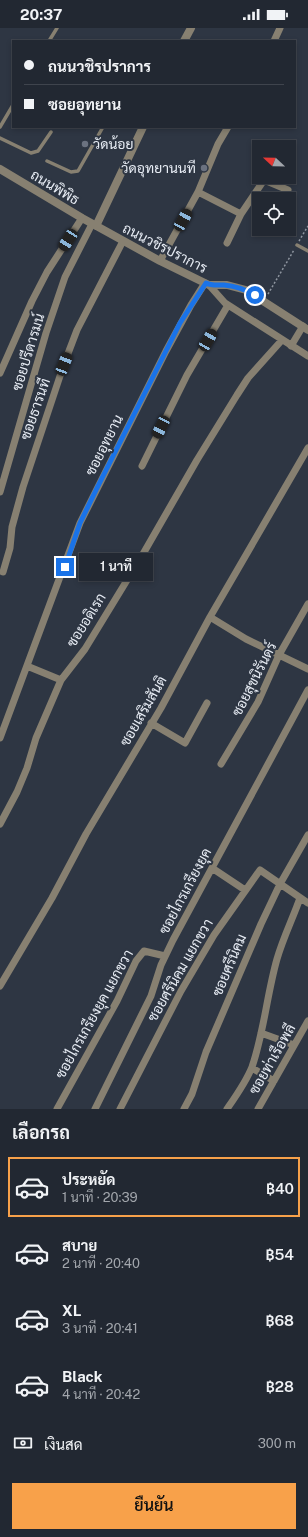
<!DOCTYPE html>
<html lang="th">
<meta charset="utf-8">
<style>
:root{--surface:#222832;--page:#2a303a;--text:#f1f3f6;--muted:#a2a6ac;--line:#3f444d;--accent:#f8a14a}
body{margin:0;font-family:"Public Sans",Sarabun,sans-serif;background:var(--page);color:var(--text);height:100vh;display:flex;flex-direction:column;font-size:15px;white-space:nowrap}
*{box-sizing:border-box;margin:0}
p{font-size:13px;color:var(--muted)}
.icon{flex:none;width:22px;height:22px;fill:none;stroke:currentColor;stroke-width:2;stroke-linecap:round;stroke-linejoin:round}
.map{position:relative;height:1081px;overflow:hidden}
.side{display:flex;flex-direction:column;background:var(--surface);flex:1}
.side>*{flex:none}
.hud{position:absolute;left:12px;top:12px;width:284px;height:88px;border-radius:0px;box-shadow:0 2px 6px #0003,0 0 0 1px var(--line);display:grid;align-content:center;height:88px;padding:0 12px;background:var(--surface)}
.needle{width:26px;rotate:292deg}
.buttons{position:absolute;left:252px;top:112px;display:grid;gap:8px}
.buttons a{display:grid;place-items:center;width:44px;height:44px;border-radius:0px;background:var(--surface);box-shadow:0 2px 6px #0003,0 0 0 1px var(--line);font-size:20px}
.end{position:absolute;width:18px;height:18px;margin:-9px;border:5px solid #1a73e8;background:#fff;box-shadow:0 0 0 2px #fff}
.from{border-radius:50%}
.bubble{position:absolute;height:28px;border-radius:0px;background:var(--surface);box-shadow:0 2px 6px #0003,0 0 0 1px var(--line);font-size:13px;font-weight:600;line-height:28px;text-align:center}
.car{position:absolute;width:12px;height:24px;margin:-12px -6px;border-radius:5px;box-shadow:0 0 3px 1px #0007;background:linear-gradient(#222 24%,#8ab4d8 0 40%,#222 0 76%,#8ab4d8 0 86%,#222 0)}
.hud b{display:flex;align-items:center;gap:14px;height:38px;font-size:15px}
.hud b+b{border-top:1px solid var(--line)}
.hud i{width:10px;height:10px;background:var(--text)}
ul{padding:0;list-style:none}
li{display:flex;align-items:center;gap:12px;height:60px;margin:0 8px 6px;padding:0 4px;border:2px solid transparent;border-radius:0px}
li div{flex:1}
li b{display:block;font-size:15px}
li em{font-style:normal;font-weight:600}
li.active{border-color:var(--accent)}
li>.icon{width:36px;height:36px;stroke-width:1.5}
h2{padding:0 12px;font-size:18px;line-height:48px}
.pay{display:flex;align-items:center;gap:10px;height:44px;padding:0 12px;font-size:15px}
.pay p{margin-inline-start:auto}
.primary-button{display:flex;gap:8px;margin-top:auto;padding:8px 12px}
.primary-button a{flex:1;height:46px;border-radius:0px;background:var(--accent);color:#111;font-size:16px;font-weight:600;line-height:46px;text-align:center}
.status{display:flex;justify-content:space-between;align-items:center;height:28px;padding:0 20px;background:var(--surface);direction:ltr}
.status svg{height:11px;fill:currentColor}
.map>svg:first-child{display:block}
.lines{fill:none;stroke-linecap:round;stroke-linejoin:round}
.path{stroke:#8e959f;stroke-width:1.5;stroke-dasharray:2 2;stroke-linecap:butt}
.service{stroke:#878071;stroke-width:3.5}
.minor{stroke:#878071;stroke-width:7}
.tertiary{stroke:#878071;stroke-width:8}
.route{stroke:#1a73e8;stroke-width:5}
.worship-dot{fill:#6b7280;stroke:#2e3643;stroke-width:1.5}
.labels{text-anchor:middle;stroke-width:4;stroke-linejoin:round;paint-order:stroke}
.poi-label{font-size:14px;fill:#e7ecf4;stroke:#2e3643;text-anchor:start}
.street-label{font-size:14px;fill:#e7ecf4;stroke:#2e3643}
</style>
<div class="status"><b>20:37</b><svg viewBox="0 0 49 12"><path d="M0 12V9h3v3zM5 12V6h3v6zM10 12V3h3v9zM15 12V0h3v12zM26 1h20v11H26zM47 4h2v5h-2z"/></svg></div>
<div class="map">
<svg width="308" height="1081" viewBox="0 0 308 1081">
<rect width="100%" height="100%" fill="#2e3643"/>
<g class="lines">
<!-- path -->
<path class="path" d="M299,213L308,198
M268,266L294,222"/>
<!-- service -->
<path class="service" d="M49,13L57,0
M0,99L13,77
M0,110L31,125L38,123L51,104
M47,133L71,144L78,143L103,99
M297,217L308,223"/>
<!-- minor -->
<path class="minor" d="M274,13L280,0
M198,164L241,186
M227,215L241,186L264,152L288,162
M160,233L198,164L218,116L228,99
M209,257L225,275L308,328
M291,318L303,298
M0,345L32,273L47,244L82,190
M142,438L187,347L228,277
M0,464L46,305L65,249L92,196
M3,544L10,520L12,499L23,459L64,336L77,302L123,213
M210,589L246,611L308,641
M27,638L61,652
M151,695L185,715L207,675
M0,710L80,495L166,323L191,277L205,255
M221,736L258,674L279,627L308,576
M0,796L17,764L27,740L36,710L61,652L85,621L143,526L197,432L237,367L248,350L282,312
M212,840L245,862
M0,958L52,870L86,806L161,680L210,589L308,420
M261,1005L294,1017
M252,1040L274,1053
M57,1081L117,973L136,933L144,923L165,928
M95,1081L151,968L161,937L173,912L308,662
M120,1081L181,963L214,907L260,842L308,875
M184,1081L192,1066L206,1024L261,896L280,856L308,807
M227,1081C236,1068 246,1054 252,1039C264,1004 267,966 277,931C283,910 293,890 300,870
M258,1081L308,993"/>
<!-- tertiary -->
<path class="tertiary" d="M184,13L191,0
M0,141L82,190L160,233L209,257H227L246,262L308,302
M96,198L143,99"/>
</g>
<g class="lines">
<!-- route -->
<path class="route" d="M65,539L80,495L98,458L180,295L206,255C211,258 218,257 224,257C235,258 246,262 255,267"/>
</g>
<!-- markers -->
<g class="worship-dot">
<circle cx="85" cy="116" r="4"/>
<circle cx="204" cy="140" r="4"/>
</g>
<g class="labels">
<!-- poi labels -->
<g class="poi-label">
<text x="93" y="121">วัดน้อย</text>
<text x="196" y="145" text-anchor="end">วัดอุทยานนที</text>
</g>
<!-- street labels -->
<g class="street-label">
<text transform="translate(55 159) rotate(31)" y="5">ถนนพิพิธ</text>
<text transform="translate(165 220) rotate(27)" y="5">ถนนวชิรปราการ</text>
<text transform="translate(28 324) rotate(-73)" y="5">ซอยปรีดารมน์</text>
<text transform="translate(35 381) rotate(-71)" y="5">ซอยธารนที</text>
<text transform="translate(104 417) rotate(-63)" y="5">ซอยอุทยาน</text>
<text transform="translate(86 592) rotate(-58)" y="5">ซอยอดิเรก</text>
<text transform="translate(254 651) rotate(-63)" y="5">ซอยสุขนิรันดร์</text>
<text transform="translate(143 683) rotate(-60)" y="5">ซอยเสริมสันติ</text>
<text transform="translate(185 863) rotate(-62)" y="5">ซอยไกรเกรียงยุค</text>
<text transform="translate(229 937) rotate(-67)" y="5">ซอยศรีนิคม</text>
<text transform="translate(180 942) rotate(-60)" y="5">ซอยศรีนิคม แยกขวา</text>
<text transform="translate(94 986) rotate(-61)" y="5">ซอยไกรเกรียงยุค แยกขวา</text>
<text transform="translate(272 1031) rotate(-60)" y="5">ซอยท่าเรือพลี</text>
</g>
</g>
</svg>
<div class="buttons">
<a><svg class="needle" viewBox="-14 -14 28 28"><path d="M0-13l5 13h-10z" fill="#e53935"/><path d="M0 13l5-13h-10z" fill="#a2a6ac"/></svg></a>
<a><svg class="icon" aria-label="locate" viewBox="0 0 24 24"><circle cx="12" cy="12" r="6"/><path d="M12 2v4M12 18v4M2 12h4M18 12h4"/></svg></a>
</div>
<i class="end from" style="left:255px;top:267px"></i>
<i class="end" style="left:65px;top:539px"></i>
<div class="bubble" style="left:79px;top:525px;width:74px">1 นาที</div>
<i class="car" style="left:183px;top:192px;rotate:29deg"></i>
<i class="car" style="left:68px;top:212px;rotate:213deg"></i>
<i class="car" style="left:208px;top:312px;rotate:30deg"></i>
<i class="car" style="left:64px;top:336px;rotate:21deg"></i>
<i class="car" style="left:161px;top:399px;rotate:206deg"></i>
<div class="hud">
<b><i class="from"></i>ถนนวชิรปราการ</b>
<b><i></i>ซอยอุทยาน</b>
</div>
</div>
<section class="side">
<h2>เลือกรถ</h2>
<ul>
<li class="active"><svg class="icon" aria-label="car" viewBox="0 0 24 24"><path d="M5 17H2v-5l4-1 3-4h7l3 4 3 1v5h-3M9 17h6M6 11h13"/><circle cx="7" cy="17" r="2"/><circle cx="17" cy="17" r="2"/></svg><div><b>ประหยัด</b><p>1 นาที · 20:39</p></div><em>฿40</em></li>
<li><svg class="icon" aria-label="car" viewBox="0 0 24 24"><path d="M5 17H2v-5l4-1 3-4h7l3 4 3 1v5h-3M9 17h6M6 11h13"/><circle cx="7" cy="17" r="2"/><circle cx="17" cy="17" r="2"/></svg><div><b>สบาย</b><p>2 นาที · 20:40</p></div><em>฿54</em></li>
<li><svg class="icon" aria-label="car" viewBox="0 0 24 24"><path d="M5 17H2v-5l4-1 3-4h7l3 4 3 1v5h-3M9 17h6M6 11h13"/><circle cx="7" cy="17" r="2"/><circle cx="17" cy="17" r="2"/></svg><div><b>XL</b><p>3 นาที · 20:41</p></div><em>฿68</em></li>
<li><svg class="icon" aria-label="car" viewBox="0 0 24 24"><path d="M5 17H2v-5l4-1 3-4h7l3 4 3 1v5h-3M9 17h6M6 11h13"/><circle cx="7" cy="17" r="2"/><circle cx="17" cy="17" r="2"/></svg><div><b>Black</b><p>4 นาที · 20:42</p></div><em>฿28</em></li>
</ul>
<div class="pay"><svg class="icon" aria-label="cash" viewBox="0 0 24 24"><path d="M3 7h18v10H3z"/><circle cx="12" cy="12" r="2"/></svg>เงินสด<p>300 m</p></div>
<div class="primary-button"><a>ยืนยัน</a></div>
</section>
